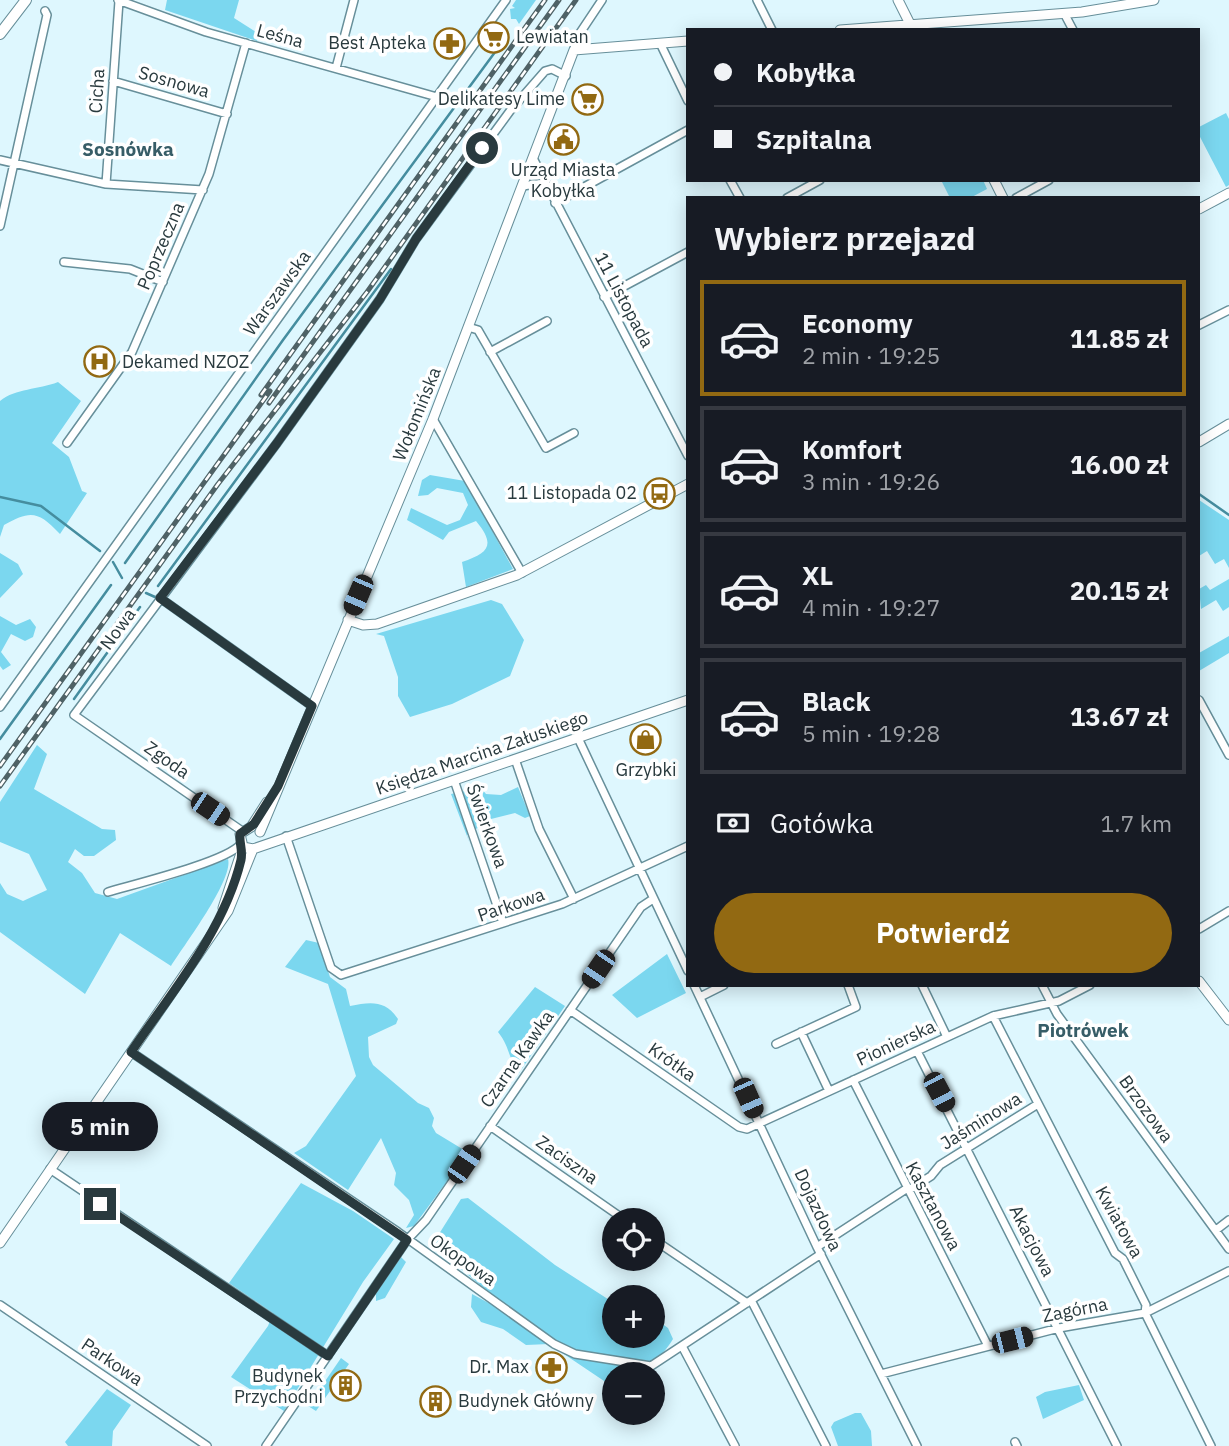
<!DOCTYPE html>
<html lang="pl">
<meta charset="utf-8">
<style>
:root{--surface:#171b24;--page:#20242c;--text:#f1f3f6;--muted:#9ea1a6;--line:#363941;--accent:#926912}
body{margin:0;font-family:"IBM Plex Sans",sans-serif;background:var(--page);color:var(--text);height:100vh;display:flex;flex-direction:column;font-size:26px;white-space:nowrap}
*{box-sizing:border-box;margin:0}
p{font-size:23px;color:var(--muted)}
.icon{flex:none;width:38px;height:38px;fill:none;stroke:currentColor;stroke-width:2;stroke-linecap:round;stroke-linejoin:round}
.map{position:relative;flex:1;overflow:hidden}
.details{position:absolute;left:686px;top:196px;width:514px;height:791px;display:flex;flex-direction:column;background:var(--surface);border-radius:0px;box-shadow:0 4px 18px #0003}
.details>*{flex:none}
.banner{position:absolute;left:686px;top:28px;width:514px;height:154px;border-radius:0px;box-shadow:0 4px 18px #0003;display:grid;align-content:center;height:154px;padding:0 28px;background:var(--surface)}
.tools{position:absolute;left:602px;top:1208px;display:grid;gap:14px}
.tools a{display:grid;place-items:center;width:63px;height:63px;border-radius:50%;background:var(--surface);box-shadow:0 4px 18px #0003;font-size:35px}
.end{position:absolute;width:32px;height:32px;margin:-16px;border:9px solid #293a3e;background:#fff;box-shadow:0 0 0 4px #fff}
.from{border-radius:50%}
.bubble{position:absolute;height:49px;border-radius:24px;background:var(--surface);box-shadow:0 4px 18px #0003;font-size:23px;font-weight:700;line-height:49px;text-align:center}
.car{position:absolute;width:21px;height:42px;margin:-21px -10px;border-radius:9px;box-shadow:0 0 5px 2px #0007;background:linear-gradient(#222 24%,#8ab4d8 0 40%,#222 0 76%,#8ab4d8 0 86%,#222 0)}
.banner b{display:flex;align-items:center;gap:24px;height:66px;font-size:26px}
.banner b+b{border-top:2px solid var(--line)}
.banner i{width:18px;height:18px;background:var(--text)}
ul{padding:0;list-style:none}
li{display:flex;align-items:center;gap:21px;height:116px;margin:0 14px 10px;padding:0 14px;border:4px solid var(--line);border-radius:0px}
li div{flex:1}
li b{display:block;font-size:26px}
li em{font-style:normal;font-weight:700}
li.current{border-color:var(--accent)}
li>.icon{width:63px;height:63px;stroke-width:1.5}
h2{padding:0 28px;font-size:32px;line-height:84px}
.pay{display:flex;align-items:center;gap:18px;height:77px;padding:0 28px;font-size:26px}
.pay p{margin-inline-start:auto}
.action{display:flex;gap:14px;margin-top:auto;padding:14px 28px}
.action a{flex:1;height:80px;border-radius:42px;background:var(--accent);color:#fff;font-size:28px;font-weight:700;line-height:80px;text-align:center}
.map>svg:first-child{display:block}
.green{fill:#7bd7ef}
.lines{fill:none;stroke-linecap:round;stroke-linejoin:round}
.stream{stroke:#458d9f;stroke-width:2.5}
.minor-casing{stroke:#678f9a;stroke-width:10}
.tertiary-casing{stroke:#678f9a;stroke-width:11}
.secondary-casing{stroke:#678f9a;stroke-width:12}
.minor{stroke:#fff;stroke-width:7}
.tertiary{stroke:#fff;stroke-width:9}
.secondary{stroke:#fff;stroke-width:10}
.rail-casing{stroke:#4f6266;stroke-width:5}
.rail{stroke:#fff;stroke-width:2.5;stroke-dasharray:8;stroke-linecap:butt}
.route{stroke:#293a3e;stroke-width:9}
.labels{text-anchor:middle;stroke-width:7;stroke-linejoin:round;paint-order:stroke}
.street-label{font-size:18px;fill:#293a3e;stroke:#fff}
.poi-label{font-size:18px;fill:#293a3e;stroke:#fff;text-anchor:end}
.neighbourhood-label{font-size:19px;font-weight:bold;fill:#375d67;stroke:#fff}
</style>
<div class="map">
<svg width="1229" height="1446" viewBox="0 0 1229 1446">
<rect width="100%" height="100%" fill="#def7fe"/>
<!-- green -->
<path class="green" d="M167,0H239L234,18L259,34L257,41L165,10Z
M516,0H536L519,24L516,19H511L510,9L515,8L512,6Z
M1226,113L1229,119V185L1226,187L1199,135V127Z
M941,180H983L987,189L970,198H950Z
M58,382L81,401L52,443L69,457L82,491L87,493L60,534C38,511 31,510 4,525L0,537V401C16,388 38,390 58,382Z
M430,475L465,481L513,569L466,587L462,562C489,553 496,545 476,521L449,532L443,540L407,520L411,508L447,525L460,520L468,505L463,493L437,488L428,495L418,496L422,480Z
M1199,500L1229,520V568L1224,559L1215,564L1207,551L1199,556Z
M0,553L18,564L23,574L0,598Z
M1229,579V607L1223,611L1216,600L1201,609L1199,589L1206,585L1210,590Z
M491,600L502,604L524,640L510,676L452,704L410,717L398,696V677L384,636L376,634Z
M0,616L16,625L30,619L36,627L33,637L25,641L11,634L1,652L11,665L3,670L0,666Z
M1229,636V653L1199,671V653Z
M37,745L47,754L34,789L102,829L115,830L116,840L94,856H84L75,849L68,862L82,873L95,893L117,899L228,859C234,879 183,947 171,966L120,933L85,994L0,932V883L7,894L23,901L47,890L29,854L0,842V802Z
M518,787L530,816L525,818L515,813L491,819L467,835L470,844L451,794L481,788L486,794L501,795Z
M306,940L319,943L330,977L346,989L350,1006C371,1002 385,1000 398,1019L396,1024L368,1037L369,1057L373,1065L418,1103L429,1108L434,1118L432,1126L436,1133L464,1150L450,1177L414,1226L406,1228L414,1215L409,1200L394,1185L396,1173L381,1138L348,1190L294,1153L306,1146L356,1076L328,984L285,967Z
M667,954L686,993L637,1018L612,995Z
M535,987L565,1006L519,1073C508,1058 510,1047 498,1032Z
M301,1183L353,1211L394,1239L363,1282L284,1411L231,1377L268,1326L273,1313L229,1283Z
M468,1198L555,1265L614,1303V1335H653V1317L668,1328L673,1339C660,1361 639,1374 614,1374L613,1387L549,1344L526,1345L503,1329L481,1322L471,1307L472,1294L498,1308L497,1299L432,1245L461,1199Z
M401,1257L406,1262L385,1298L376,1301V1292Z
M341,1358L349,1364L316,1411L308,1406Z
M1079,1385L1084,1400L1043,1419L1036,1397L1045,1392Z
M107,1389L131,1405L113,1431L112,1446H68L65,1442Z
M855,1413H861L871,1431L872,1446H838L831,1427L834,1422Z"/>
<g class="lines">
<!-- stream -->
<path class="stream" d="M1199,494L1229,515
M0,497L41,506L100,551
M113,562L122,578
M125,563L283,340L501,44
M158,586L391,269
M146,593L155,597
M74,699L140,607
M0,739L111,585"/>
<defs>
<path id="minor" d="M118,0L206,32L437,97
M757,0L772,30
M1064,13L1073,30
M660,43L688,101
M574,50L576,39L602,0
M336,68L354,0
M113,81L227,114
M533,158L688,456
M0,160L106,184L203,190
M730,180L740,198
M106,184L119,1
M522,186L545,183
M787,198L820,180
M1016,198L1049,180
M555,203L688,130
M0,226L47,15L45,11
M64,262L130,269L163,282
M604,297L688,252
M1199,325L1229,310
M468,327L478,330L546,448L574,433
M490,352L547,321
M433,419L522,573
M67,443L132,352L209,174L246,43
M160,598L312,706
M1199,700L1229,755
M0,707L506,0
M578,738L688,971
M515,759L539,829L574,899
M454,780L503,923
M242,831L74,715L277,443L380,299L416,239L510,111L545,71L552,69L566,76
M286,836L331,968L341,975L562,904L688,846
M108,892C135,884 226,862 241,844
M1199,929L1229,911
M694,985L817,1247L917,1446
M922,985L947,1037
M1042,985L1057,1014L1229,1249
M700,997L724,985
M570,1010L739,1127L747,1129L993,1016L1059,1001L1090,985
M993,1016L1115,1253L1123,1259L1146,1305L1145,1313L1211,1446
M801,1032L829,1091
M776,1044L856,1007L848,985
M917,1051L1117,1446
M131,1052L398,1232L554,1344L575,1354L651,1366
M853,1080L988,1346
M490,1126L625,1220
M50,1169L328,1356
M909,1190L931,1176L940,1165L1038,1104
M1216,1230L1229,1220
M653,1239L747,1303
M817,1247L906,1189
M751,1300L826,1446
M0,1305L207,1446
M682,1346L735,1446
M639,1374L821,1254
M881,1374L1059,1328L1145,1313L1229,1271
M1015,1442L1017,1446
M266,1446L407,1240L426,1220L641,907L653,899"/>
<path id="tertiary" d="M898,0L912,28
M840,30L1082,12L1154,0
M994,180L1003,198
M1199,209L1229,193
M1199,442L1229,424
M348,620L363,625L377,624L517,575L688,484
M251,827L267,802
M260,832L433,419L574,50L688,41
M243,847L253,849L688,700
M243,847L240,834L251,827
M223,908L243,847
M1199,981L1229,1020
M0,1243L228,911L253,849"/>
<path id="secondary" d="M0,34L26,0"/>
</defs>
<!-- minor casing -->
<use href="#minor" class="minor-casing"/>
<!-- tertiary casing -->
<use href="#tertiary" class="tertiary-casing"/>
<!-- secondary casing -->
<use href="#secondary" class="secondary-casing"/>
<!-- minor -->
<use href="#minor" class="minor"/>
<!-- tertiary -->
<use href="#tertiary" class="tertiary"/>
<!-- secondary -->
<use href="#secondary" class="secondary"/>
<defs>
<path id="rail" d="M261,395L545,0
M269,403L559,0
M0,766L270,391
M0,786L218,484L367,292L576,0"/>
</defs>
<!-- rail casing -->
<use href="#rail" class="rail-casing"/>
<!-- rail -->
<use href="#rail" class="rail"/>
</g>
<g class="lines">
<!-- route -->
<path class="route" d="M100,1204L328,1356L407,1240L131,1052C171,993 224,931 241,860C243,849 239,844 240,834L254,824L278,786L312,706L160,598L277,443L380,299L416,239L482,148"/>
</g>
<!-- icons -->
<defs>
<symbol id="supermarket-ring" viewBox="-11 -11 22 22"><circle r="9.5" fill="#fff" stroke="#926912" stroke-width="1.5"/><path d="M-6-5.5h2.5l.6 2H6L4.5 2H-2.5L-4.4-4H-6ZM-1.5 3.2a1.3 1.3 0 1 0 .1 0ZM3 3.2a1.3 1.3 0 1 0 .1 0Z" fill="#926912"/></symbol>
<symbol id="pharmacy-ring" viewBox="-11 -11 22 22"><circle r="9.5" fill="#fff" stroke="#926912" stroke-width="1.5"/><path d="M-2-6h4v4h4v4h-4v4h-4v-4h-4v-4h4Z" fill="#926912"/></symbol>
<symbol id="civic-ring" viewBox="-11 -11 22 22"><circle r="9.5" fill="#fff" stroke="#926912" stroke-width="1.5"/><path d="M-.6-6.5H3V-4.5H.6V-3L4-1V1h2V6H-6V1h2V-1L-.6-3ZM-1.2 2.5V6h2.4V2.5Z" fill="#926912"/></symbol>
<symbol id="hospital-ring" viewBox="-11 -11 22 22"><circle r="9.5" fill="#fff" stroke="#926912" stroke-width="1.5"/><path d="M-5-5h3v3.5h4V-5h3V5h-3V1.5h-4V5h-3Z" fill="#926912"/></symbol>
<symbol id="bus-ring" viewBox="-11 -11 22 22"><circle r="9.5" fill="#fff" stroke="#926912" stroke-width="1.5"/><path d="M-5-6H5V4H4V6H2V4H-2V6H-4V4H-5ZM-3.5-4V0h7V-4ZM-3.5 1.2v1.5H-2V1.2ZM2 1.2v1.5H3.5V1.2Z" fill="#926912"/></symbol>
<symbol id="shop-ring" viewBox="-11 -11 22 22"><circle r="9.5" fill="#fff" stroke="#926912" stroke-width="1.5"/><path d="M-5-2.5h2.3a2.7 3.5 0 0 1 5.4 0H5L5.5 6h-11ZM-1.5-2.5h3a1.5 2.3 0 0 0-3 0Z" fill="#926912"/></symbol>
<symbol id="building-ring" viewBox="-11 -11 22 22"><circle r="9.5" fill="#fff" stroke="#926912" stroke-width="1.5"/><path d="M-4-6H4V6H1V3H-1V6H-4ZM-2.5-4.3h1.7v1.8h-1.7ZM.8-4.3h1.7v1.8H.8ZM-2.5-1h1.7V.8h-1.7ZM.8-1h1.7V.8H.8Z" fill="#926912"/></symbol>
</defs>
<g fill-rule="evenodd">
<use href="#supermarket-ring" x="476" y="20" width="35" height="35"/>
<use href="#pharmacy-ring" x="432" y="26" width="35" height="35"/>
<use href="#supermarket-ring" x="570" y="82" width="35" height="35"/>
<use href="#civic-ring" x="546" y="122" width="35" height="35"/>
<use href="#hospital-ring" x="82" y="344" width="35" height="35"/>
<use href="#bus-ring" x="642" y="476" width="35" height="35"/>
<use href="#shop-ring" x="628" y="722" width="35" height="35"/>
<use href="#pharmacy-ring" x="534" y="1350" width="35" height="35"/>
<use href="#building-ring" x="328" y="1368" width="35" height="35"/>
<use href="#building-ring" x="418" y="1384" width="35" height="35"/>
</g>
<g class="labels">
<!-- street labels -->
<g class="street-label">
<text transform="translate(280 36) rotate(15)" y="6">Leśna</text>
<text transform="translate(174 82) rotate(16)" y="6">Sosnowa</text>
<text transform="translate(97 91) rotate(-86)" y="6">Cicha</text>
<text transform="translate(161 246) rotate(-67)" y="6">Poprzeczna</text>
<text transform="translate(277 293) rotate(-54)" y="6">Warszawska</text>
<text transform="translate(624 300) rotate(62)" y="6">11 Listopada</text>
<text transform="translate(417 414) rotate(-68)" y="6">Wołomińska</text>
<text transform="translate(118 629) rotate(-54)" y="6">Nowa</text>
<text transform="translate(482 753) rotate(-19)" y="6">Księdza Marcina Załuskiego</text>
<text transform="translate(167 760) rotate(35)" y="6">Zgoda</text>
<text transform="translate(487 826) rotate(70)" y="6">Świerkowa</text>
<text transform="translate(511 905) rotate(-19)" y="6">Parkowa</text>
<text transform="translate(896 1043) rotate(-25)" y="6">Pionierska</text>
<text transform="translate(517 1059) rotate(-55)" y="6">Czarna Kawka</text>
<text transform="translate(672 1062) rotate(35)" y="6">Krótka</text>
<text transform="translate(1146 1109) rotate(54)" y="6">Brzozowa</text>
<text transform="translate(981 1121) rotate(-32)" y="6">Jaśminowa</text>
<text transform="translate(567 1160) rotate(35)" y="6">Zaciszna</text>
<text transform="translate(933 1206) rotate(62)" y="6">Kasztanowa</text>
<text transform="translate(818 1210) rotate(65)" y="6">Dojazdowa</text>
<text transform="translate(1119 1222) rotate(61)" y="6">Kwiatowa</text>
<text transform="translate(1032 1241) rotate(63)" y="6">Akacjowa</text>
<text transform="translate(463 1260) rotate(35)" y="6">Okopowa</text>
<text transform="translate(1075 1310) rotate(-11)" y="6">Zagórna</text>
<text transform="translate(112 1362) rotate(34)" y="6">Parkowa</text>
</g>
<!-- poi labels -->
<g class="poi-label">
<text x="516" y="43" text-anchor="start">Lewiatan</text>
<text x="426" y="49">Best Apteka</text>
<text x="565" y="105">Delikatesy Lime</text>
<text x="563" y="176" text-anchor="middle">Urząd Miasta<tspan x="563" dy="21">Kobyłka</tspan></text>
<text x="122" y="368" text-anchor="start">Dekamed NZOZ</text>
<text x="637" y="499">11 Listopada 02</text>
<text x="646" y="776" text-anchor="middle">Grzybki</text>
<text x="529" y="1373">Dr. Max</text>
<text x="323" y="1382">Budynek<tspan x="323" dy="21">Przychodni</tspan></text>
<text x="458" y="1407" text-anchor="start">Budynek Główny</text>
</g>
<!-- neighbourhood labels -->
<g class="neighbourhood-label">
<text x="128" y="156">Sosnówka</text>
<text x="1083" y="1037">Piotrówek</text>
</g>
</g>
</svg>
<div class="tools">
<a><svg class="icon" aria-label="locate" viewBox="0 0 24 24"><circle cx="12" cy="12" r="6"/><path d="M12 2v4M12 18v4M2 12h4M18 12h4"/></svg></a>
<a>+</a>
<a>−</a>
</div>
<i class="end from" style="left:482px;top:148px"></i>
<i class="end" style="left:100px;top:1204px"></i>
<div class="bubble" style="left:42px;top:1102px;width:116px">5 min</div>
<i class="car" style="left:358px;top:595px;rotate:203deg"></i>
<i class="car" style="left:210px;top:809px;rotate:124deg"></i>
<i class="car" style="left:598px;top:969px;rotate:214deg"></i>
<i class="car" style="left:939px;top:1092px;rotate:152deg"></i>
<i class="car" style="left:748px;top:1098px;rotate:156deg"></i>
<i class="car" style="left:464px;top:1164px;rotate:34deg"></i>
<i class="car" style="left:1012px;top:1340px;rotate:76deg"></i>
<div class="banner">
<b><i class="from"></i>Kobyłka</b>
<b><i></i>Szpitalna</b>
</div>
<section class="details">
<h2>Wybierz przejazd</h2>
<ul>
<li class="current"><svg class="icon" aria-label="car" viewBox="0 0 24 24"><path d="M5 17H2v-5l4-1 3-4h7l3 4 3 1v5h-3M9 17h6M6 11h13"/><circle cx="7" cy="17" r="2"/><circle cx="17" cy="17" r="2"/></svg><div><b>Economy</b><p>2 min · 19:25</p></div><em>11.85 zł</em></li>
<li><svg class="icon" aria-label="car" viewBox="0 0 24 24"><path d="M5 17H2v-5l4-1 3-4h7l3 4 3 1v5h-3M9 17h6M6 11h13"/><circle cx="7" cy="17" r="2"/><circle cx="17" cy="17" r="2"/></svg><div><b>Komfort</b><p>3 min · 19:26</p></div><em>16.00 zł</em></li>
<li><svg class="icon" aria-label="car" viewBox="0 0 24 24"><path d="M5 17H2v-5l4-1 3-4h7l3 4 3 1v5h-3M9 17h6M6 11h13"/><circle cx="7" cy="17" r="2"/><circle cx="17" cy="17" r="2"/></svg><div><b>XL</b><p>4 min · 19:27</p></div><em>20.15 zł</em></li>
<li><svg class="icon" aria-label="car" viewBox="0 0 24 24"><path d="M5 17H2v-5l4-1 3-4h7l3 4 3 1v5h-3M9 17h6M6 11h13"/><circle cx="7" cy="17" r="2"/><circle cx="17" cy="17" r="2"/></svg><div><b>Black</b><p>5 min · 19:28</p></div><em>13.67 zł</em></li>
</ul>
<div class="pay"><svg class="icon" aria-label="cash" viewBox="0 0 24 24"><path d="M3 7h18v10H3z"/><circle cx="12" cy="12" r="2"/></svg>Gotówka<p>1.7 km</p></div>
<div class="action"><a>Potwierdź</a></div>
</section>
</div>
